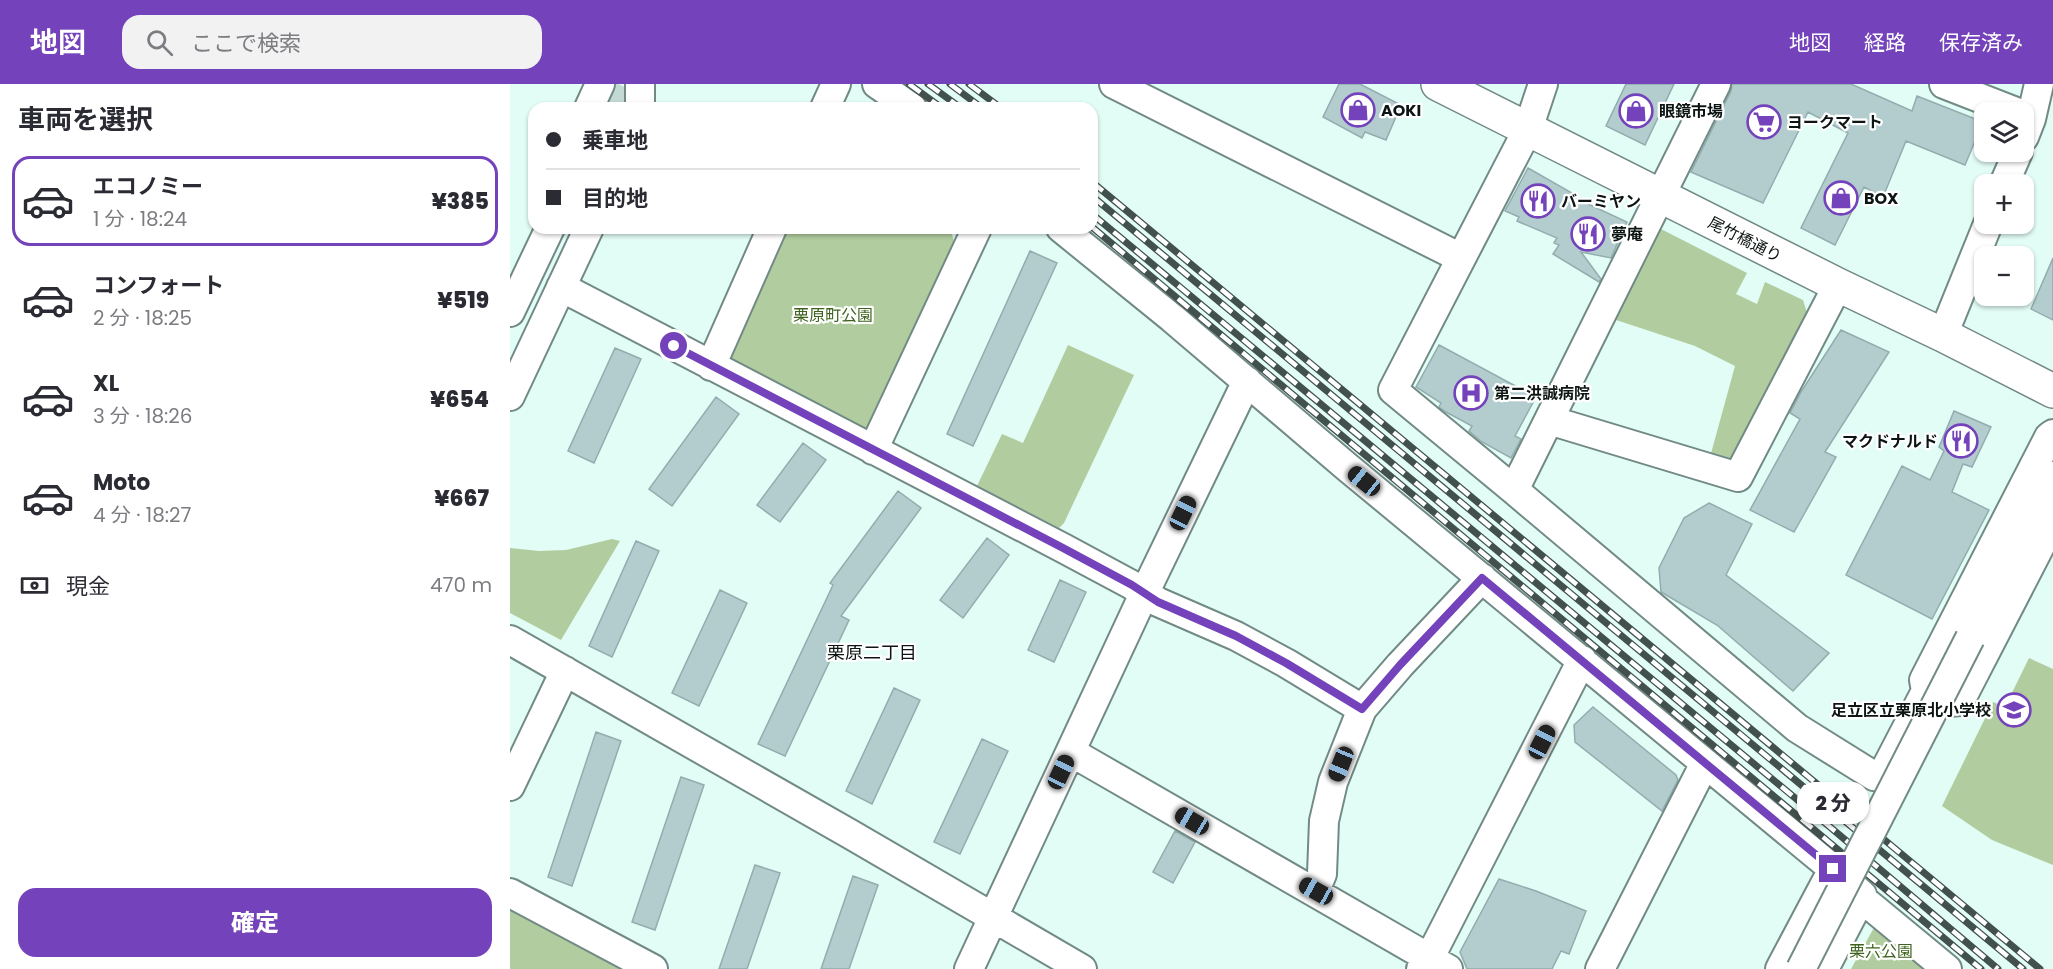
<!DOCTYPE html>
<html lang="ja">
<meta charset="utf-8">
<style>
:root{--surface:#fff;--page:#f2f2f3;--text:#2b2b33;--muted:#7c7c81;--line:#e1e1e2;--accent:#7442ba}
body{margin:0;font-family:Poppins,"Noto Sans JP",sans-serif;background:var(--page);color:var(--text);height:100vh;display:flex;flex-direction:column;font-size:22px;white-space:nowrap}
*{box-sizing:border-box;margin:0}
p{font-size:20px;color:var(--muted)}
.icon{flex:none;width:33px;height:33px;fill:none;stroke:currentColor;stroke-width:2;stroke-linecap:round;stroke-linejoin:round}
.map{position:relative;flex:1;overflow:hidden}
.details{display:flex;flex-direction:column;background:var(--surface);width:510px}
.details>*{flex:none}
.hud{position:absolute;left:18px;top:18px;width:570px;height:132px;border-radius:18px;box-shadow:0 2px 4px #0004;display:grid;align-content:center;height:132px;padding:0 18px;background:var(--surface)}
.controls{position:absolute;left:1464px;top:18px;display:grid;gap:12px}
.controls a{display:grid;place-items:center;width:60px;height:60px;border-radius:12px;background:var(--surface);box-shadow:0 2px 4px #0004;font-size:30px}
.end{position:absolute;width:27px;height:27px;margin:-14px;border:8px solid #7442ba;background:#fff;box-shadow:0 0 0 3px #fff}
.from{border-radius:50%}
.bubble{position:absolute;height:42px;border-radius:18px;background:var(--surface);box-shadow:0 2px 4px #0004;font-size:20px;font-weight:800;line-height:42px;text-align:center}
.car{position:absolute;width:18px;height:36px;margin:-18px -9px;border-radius:8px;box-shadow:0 0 4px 2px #0007;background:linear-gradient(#222 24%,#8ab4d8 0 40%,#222 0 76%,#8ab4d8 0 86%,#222 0)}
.hud b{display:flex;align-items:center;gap:21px;height:57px;font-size:22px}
.hud b+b{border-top:2px solid var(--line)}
.hud i{width:15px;height:15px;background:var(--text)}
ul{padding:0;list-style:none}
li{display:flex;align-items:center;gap:18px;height:90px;margin:0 12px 9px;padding:0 6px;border:3px solid transparent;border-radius:18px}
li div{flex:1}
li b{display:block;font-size:22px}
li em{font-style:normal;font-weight:800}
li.active{border-color:var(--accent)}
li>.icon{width:54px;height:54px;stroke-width:1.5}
h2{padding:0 18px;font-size:27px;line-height:72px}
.pay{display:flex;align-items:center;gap:15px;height:66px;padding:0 18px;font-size:22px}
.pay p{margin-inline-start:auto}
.action{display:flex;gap:12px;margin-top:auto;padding:12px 18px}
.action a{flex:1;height:69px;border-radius:18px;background:var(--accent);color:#fff;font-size:24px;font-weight:800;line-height:69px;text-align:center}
header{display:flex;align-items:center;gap:36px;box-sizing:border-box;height:84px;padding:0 30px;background:var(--accent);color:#fff}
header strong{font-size:28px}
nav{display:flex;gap:33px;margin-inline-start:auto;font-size:21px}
.search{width:420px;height:54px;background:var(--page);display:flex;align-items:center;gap:15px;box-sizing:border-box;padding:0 21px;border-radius:18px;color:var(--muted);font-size:22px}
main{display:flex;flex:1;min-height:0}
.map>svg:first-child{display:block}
.green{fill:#b1cd9f}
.building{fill:#b3cdcf;stroke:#93acae;stroke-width:1.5}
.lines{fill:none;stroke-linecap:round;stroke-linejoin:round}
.minor-tunnel{stroke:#c2d9d4;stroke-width:28;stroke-dasharray:28 14;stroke-linecap:butt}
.minor-casing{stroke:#728a85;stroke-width:32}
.major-casing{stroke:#728a85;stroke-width:36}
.minor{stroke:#fff;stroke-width:28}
.major{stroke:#fff;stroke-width:33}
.rail-casing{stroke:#43514e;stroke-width:7}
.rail{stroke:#fff;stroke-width:4.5;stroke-dasharray:14;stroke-linecap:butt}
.minor-bridge-casing{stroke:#728a85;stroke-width:32;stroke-linecap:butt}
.minor-bridge{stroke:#fff;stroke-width:28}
.route{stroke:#7442ba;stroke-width:8}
.labels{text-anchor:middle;stroke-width:4.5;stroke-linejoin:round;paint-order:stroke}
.poi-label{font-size:16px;font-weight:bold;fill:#0c1513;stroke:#fff;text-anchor:start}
.street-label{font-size:16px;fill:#0c1513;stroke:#fff}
.park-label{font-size:16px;fill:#3e631f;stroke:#fff}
.neighbourhood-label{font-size:18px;fill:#0c1513;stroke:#fff}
</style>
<header>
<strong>地図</strong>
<div class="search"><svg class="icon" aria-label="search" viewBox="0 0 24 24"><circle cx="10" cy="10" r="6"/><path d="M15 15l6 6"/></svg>ここで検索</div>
<nav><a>地図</a><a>経路</a><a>保存済み</a></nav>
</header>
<main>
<section class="details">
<h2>車両を選択</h2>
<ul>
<li class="active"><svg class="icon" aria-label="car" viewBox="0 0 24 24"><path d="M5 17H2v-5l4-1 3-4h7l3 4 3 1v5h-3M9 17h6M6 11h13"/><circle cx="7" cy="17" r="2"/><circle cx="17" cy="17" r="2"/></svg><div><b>エコノミー</b><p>1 分 · 18:24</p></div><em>¥385</em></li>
<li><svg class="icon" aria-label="car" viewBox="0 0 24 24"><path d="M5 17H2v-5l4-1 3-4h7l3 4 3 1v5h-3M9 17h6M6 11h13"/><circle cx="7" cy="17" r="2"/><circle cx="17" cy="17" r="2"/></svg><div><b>コンフォート</b><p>2 分 · 18:25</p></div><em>¥519</em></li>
<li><svg class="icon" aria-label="car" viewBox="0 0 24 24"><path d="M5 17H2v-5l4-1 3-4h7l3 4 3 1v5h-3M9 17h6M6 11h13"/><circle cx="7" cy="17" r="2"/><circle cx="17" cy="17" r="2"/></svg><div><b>XL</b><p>3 分 · 18:26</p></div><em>¥654</em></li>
<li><svg class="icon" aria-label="car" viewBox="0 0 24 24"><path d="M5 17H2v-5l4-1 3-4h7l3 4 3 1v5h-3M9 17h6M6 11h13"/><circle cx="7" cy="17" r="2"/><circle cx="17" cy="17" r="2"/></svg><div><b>Moto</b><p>4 分 · 18:27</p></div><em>¥667</em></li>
</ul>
<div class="pay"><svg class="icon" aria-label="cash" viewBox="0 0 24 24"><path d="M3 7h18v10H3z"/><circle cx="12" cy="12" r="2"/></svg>現金<p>470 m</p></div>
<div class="action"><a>確定</a></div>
</section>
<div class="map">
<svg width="1543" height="885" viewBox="0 0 1543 885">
<rect width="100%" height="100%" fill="#e2fcf6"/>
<!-- green -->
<path class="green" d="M273,144H434L441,147L444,157L361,344L353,348L220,279L217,270Z
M1151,145L1237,189L1226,210L1247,220L1255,198L1293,216L1299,235L1230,374L1216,378L1200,373L1225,282L1185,262L1097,233L1135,150Z
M558,261L624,291L554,439L549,444L467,402L492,350L513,359Z
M102,455L110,457L51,556L0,529V464L29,467L56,466Z
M1519,574L1543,585V781L1482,756L1432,722L1483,618L1490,621L1498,617Z
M0,820L122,885H0Z
M1366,840L1420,885H1341Z"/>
<!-- building -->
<path class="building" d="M829,0H850L891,21L876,56L855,48L852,54L813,33Z
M1116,0H1164L1135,61L1096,42Z
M1222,0H1341L1402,27L1407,12L1473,38L1455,81L1396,57L1373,113L1354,103L1325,161L1291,144L1338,49L1298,28L1253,119L1181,88L1221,7Z
M1018,84L1062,109L1061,112L1117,138L1101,174L1071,168L1091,195L1089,198L1043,170L1049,161L1044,159L1047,154L1007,137L1009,133L995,127Z
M520,167L547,179L463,362L437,350Z
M1543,174V236L1521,225Z
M1331,246L1379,268L1315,368L1326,373L1284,448L1240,426L1290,335L1280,329L1291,308Z
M929,261L1026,313L1005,352L1011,355L1001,374L972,358L959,347L962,342L936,328L929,323L931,319L906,303Z
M105,264L131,275L84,379L58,367Z
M206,313L229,330L162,422L139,405Z
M1444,327L1481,343L1462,383L1453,380L1442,408L1479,426L1422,535L1336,491L1392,382L1420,396L1434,367L1429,363Z
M293,359L316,376L270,438L247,421Z
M388,407L411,424L331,532L339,536L275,672L248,660L323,501L320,499Z
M1199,419L1242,440L1216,491L1319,569L1283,607L1207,541L1151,508L1149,484L1174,434Z
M477,454L499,471L453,534L430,516Z
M126,457L149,467L102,573L79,562Z
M550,496L576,508L544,578L518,566Z
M210,506L237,519L189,622L162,609Z
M384,604L410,616L362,720L336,707Z
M1083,623L1166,691L1168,696L1152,727L1065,658L1064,641Z
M86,648L111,657L62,802L38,793Z
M472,655L498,667L450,770L424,758Z
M171,693L194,701L145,846L122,838Z
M665,747L685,758L663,799L643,788Z
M245,781L270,789L237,885H209Z
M343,792L368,801L339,885H311Z
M989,795L1026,807L1076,827L1059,870L1051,867L1042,885H957L950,868Z"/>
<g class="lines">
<!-- minor-tunnel -->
<path class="minor-tunnel" d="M97,24L108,0"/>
<defs>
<path id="minor" d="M130,0V24
M367,0L402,24
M604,0L951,174
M1033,0L1018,45L883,306L1004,406L1287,644L1364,692L1375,686L1416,607L1414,596L1539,353L1543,350
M1434,0L1506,28
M79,24L90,0
M315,24L326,0
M1514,53L1521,35L1529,0
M1494,100L1508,68
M551,144L662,234L837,383L1323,785L1352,811L1351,814L1437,885
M51,203L553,464L622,501L648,518L726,552L776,579L852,625
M0,228L40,144
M1433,251L1478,140
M201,282L262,144
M0,312L79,144
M1039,336L1228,393L1328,201
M363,366L467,144
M1004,406L1206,0
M1460,554L1543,392
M0,556L340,750L572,885
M1416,607L1439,618L1450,617L1543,437
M561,668L938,885
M0,702L55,587
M805,807L812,790L814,737L823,698L852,625L890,581L972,494
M0,809L143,885
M459,885L634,510L737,297
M911,885L919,875L1072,576
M1090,885L1195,679
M1270,885L1323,785
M1314,885L1351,814"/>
<path id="major" d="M928,0L1328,201L1433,251L1543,307"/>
</defs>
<!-- minor casing -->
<use href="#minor" class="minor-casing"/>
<!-- major casing -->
<use href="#major" class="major-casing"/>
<!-- minor -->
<use href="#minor" class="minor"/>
<!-- major -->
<use href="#major" class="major"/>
<defs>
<path id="rail" d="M399,0L432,24
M418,0L451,24
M440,0L472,24
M459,0L491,24
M582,98L1530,885
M582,112L1513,885
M582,130L1320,743L1488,885
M582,143L1471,885"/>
</defs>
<!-- rail casing -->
<use href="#rail" class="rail-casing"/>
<!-- rail -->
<use href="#rail" class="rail"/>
<defs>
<path id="minor-bridge" d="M1291,885L1460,554"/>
</defs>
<!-- minor-bridge casing -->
<use href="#minor-bridge" class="minor-bridge-casing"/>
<!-- minor-bridge -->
<use href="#minor-bridge" class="minor-bridge"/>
</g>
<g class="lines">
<!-- route -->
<path class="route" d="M164,262L553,464L622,501L648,518L726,552L776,579L852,625L890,581L972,494L1323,785"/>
</g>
<!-- icons -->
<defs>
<symbol id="shop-ring" viewBox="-11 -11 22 22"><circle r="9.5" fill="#fff" stroke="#7442ba" stroke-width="1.5"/><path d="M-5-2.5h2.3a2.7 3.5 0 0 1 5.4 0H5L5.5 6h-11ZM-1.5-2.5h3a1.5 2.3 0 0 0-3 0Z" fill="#7442ba"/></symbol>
<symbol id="supermarket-ring" viewBox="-11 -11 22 22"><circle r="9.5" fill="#fff" stroke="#7442ba" stroke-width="1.5"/><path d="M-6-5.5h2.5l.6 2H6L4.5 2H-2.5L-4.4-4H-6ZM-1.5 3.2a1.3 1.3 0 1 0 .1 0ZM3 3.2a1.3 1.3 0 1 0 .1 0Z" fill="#7442ba"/></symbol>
<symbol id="restaurant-ring" viewBox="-11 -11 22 22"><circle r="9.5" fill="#fff" stroke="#7442ba" stroke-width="1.5"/><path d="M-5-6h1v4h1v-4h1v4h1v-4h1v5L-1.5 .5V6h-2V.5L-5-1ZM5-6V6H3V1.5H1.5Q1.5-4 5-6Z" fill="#7442ba"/></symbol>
<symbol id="hospital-ring" viewBox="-11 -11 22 22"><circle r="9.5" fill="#fff" stroke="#7442ba" stroke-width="1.5"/><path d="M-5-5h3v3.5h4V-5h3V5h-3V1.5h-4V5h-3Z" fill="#7442ba"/></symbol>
<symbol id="school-ring" viewBox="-11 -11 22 22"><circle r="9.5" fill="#fff" stroke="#7442ba" stroke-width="1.5"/><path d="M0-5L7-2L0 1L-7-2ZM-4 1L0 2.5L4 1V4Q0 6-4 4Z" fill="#7442ba"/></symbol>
</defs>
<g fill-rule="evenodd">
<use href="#shop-ring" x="829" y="7" width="38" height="38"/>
<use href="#shop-ring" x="1107" y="8" width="38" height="38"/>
<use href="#supermarket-ring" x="1235" y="19" width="38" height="38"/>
<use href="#shop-ring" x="1312" y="95" width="38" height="38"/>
<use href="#restaurant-ring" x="1009" y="98" width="38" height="38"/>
<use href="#restaurant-ring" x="1059" y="131" width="38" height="38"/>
<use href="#hospital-ring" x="942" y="290" width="38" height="38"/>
<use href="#restaurant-ring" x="1432" y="338" width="38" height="38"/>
<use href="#school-ring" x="1485" y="607" width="38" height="38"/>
</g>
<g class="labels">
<!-- poi labels -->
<g class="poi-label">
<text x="871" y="32">AOKI</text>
<text x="1149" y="33">眼鏡市場</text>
<text x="1277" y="44">ヨークマート</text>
<text x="1354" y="120">BOX</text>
<text x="1051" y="123">バーミヤン</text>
<text x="1101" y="156">夢庵</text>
<text x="984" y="315">第二洪誠病院</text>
<text x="1428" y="363" text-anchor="end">マクドナルド</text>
<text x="1481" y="632" text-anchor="end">足立区立栗原北小学校</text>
</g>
<!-- street labels -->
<g class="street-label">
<text transform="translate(1235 155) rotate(27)" y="6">尾竹橋通り</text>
</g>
<!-- park labels -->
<g class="park-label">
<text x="323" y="237">栗原町公園</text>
<text x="1371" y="873">栗六公園</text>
</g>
<!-- neighbourhood labels -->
<g class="neighbourhood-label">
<text x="362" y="575">栗原二丁目</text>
</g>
</g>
</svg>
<div class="controls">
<a><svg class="icon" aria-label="layers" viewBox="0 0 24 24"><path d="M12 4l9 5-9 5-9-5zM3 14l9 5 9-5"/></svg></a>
<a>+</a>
<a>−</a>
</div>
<i class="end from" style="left:164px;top:262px"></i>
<i class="end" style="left:1323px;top:785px"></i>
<div class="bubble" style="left:1287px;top:698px;width:72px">2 分</div>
<i class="car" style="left:854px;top:397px;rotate:309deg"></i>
<i class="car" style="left:673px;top:429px;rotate:26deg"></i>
<i class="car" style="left:1032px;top:658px;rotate:27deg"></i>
<i class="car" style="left:831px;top:680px;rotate:202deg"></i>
<i class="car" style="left:551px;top:688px;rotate:25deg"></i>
<i class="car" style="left:682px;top:737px;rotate:300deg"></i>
<i class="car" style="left:806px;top:807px;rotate:299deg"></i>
<div class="hud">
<b><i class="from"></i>乗車地</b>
<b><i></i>目的地</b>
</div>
</div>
</main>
